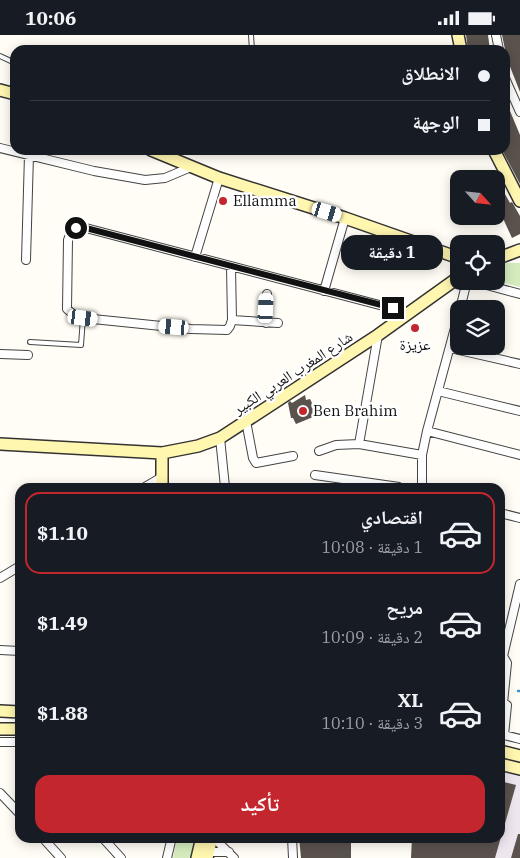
<!DOCTYPE html>
<html lang="ar">
<meta charset="utf-8">
<style>
:root{--surface:#171b24;--page:#242831;--text:#f1f3f6;--muted:#9ea1a6;--line:#363941;--accent:#c4262e}
body{margin:0;font-family:"IBM Plex Serif","Noto Naskh Arabic",serif;background:var(--page);color:var(--text);direction:rtl;height:100vh;display:flex;flex-direction:column;font-size:19px;white-space:nowrap}
*{box-sizing:border-box;margin:0}
p{font-size:16px;color:var(--muted)}
.icon{flex:none;width:28px;height:28px;fill:none;stroke:currentColor;stroke-width:2;stroke-linecap:round;stroke-linejoin:round}
.map{position:relative;flex:1;overflow:hidden;direction:ltr}
.sheet{position:absolute;left:15px;top:448px;width:490px;height:360px;display:flex;flex-direction:column;background:var(--surface);border-radius:15px;box-shadow:0 2px 12px #0003;direction:rtl}
.sheet>*{flex:none}
.hud{position:absolute;left:10px;top:10px;width:500px;height:110px;border-radius:15px;box-shadow:0 2px 12px #0003;direction:rtl;display:grid;align-content:center;height:110px;padding:0 20px;background:var(--surface)}
.needle{width:32px;rotate:117deg}
.buttons{position:absolute;left:450px;top:135px;display:grid;gap:10px}
.buttons a{display:grid;place-items:center;width:55px;height:55px;border-radius:10px;background:var(--surface);box-shadow:0 2px 12px #0003;font-size:25px}
.end{position:absolute;width:22px;height:22px;margin:-11px;border:6px solid #111;background:#fff;box-shadow:0 0 0 2px #fff}
.from{border-radius:50%}
.bubble{position:absolute;height:35px;border-radius:15px;background:var(--surface);box-shadow:0 2px 12px #0003;font-size:16px;font-weight:800;line-height:35px;text-align:center;direction:rtl}
.car{position:absolute;width:15px;height:30px;margin:-15px -8px;border-radius:6px;box-shadow:0 0 4px 1px #0007;background:linear-gradient(#fff 24%,#345 0 40%,#fff 0 76%,#345 0 86%,#fff 0)}
.hud b{display:flex;align-items:center;gap:18px;height:48px;font-size:19px}
.hud b+b{border-top:1px solid var(--line)}
.hud i{width:12px;height:12px;background:var(--text)}
ul{padding:9px 0 0;list-style:none}
li{display:flex;align-items:center;gap:15px;height:82px;margin:0 10px 8px;padding:0 10px;border:2px solid transparent;border-radius:15px}
li div{flex:1}
li b{display:block;font-size:19px}
li em{font-style:normal;font-weight:800}
li.current{border-color:var(--accent)}
li>.icon{width:45px;height:45px;stroke-width:1.5}
.primary-button{display:flex;gap:10px;margin-top:auto;padding:10px 20px}
.primary-button a{flex:1;height:58px;border-radius:15px;background:var(--accent);color:#fff;font-size:20px;font-weight:800;line-height:58px;text-align:center}
.status{display:flex;justify-content:space-between;align-items:center;height:35px;padding:0 25px;background:var(--surface);direction:ltr}
.status svg{height:14px;fill:currentColor}
.map>svg:first-child{display:block}
.industrial{fill:#eee6ef}
.green{fill:#d5ebbd}
.lines{fill:none;stroke-linecap:round;stroke-linejoin:round}
.stream{stroke:#3f96cf;stroke-width:2.5}
.building{fill:#5a524d}
.lane-casing{stroke:#444;stroke-width:6}
.street-casing{stroke:#444;stroke-width:10}
.secondary-casing{stroke:#333;stroke-width:14}
.lane{stroke:#fff;stroke-width:4}
.street{stroke:#fff;stroke-width:8}
.secondary{stroke:#fff6b0;stroke-width:11}
.route{stroke:#111;stroke-width:6}
.poi-dot{fill:#c4262e;stroke:#fff;stroke-width:2}
.labels{text-anchor:middle;stroke-width:5;stroke-linejoin:round;paint-order:stroke}
.poi-label{font-size:15px;fill:#111;stroke:#fff;text-anchor:start}
.street-label{font-size:15px;fill:#111;stroke:#fff}
</style>
<div class="status"><b>10:06</b><svg viewBox="0 0 49 12"><path d="M0 12V9h3v3zM5 12V6h3v6zM10 12V3h3v9zM15 12V0h3v12zM26 1h20v11H26zM47 4h2v5h-2z"/></svg></div>
<div class="map">
<svg width="520" height="823" viewBox="0 0 520 823">
<rect width="100%" height="100%" fill="#fffdf5"/>
<!-- industrial -->
<path class="industrial" d="M500,735L520,740V823H457L500,802Z"/>
<!-- green -->
<path class="green" d="M507,228H520V252L496,246V230Z
M177,803H196L192,823H173Z"/>
<g class="lines">
<!-- stream -->
<path class="stream" d="M518,656H520"/>
</g>
<!-- building -->
<path class="building" d="M466,0H488L490,15H468Z
M502,0H520V57L507,24Z
M505,64L520,100V149L502,115H505Z
M496,143L510,168L512,167L520,181V199L512,203L496,168Z
M305,360L306,365L310,364L318,380L296,389L293,383H291L288,368L290,366L292,368Z
M500,746L516,750L502,799H500Z
M518,799H520V823H511Z
M299,802H351V823H301Z
M412,802H501L495,823H411Z"/>
<g class="lines">
<defs>
<path id="lane" d="M251,0L252,15
M0,21L15,28
M30,307L81,310L83,283"/>
<path id="street" d="M496,0L499,15
M505,43L520,77
M0,113L94,136L145,145L165,143L191,132
M195,222L219,143
M26,225L29,120
M231,232L232,285L230,291L227,295L191,294L83,283L74,280L67,274L68,205C71,197 73,193 82,192L410,278
M472,246L520,259
M324,256L345,183
M460,274L467,246
M232,285L278,288
M266,288L267,259
M378,300L359,409L422,420
M450,313L520,329
M0,319L28,320
M438,356L520,376
M246,386L253,423L256,428L293,421
M427,396L520,420
M220,403L225,452
M319,416L336,410L359,409
M315,440L399,452
M145,452L162,442
M422,452V420L427,396L459,278
M500,478L520,483
M0,543L20,531
M520,549L503,621L507,628L503,668L507,670L504,700L520,704
M0,615L20,616
M0,707H20
M0,758L20,779
M42,802L61,823
M102,802L121,823
M213,802L234,823
M292,802L293,823
M206,817H229
M167,823L172,802"/>
<path id="secondary" d="M458,0L461,15
M0,55L15,59
M151,115L219,143L345,183L459,223
M494,115L520,166
M496,224L520,215
M0,409L162,418
M162,452V418L198,411L220,403L378,300L459,242
M0,676L20,677
M0,694H20
M500,716L520,721
M500,729L520,734
M197,823L202,802
M207,823L212,802"/>
</defs>
<!-- lane casing -->
<use href="#lane" class="lane-casing"/>
<!-- street casing -->
<use href="#street" class="street-casing"/>
<!-- secondary casing -->
<use href="#secondary" class="secondary-casing"/>
<!-- lane -->
<use href="#lane" class="lane"/>
<!-- street -->
<use href="#street" class="street"/>
<!-- secondary -->
<use href="#secondary" class="secondary"/>
</g>
<g class="lines">
<!-- route -->
<path class="route" d="M76,193L82,192L393,273"/>
</g>
<!-- markers -->
<g class="poi-dot">
<circle cx="223" cy="166" r="5"/>
<circle cx="415" cy="293" r="5"/>
<circle cx="303" cy="376" r="5"/>
</g>
<g class="labels">
<!-- poi labels -->
<g class="poi-label">
<text x="233" y="171">Ellamma</text>
<text x="415" y="315" text-anchor="middle">عزيزة</text>
<text x="313" y="381">Ben Brahim</text>
</g>
<!-- street labels -->
<g class="street-label">
<text transform="translate(293 338) rotate(-33)" y="5">شارع المغرب العربي الكبير</text>
</g>
</g>
</svg>
<div class="buttons">
<a><svg class="needle" viewBox="-14 -14 28 28"><path d="M0-13l5 13h-10z" fill="#e53935"/><path d="M0 13l5-13h-10z" fill="#9ea1a6"/></svg></a>
<a><svg class="icon" aria-label="locate" viewBox="0 0 24 24"><circle cx="12" cy="12" r="6"/><path d="M12 2v4M12 18v4M2 12h4M18 12h4"/></svg></a>
<a><svg class="icon" aria-label="layers" viewBox="0 0 24 24"><path d="M12 4l9 5-9 5-9-5zM3 14l9 5 9-5"/></svg></a>
</div>
<i class="end from" style="left:76px;top:193px"></i>
<i class="end" style="left:393px;top:273px"></i>
<div class="bubble" style="left:341px;top:200px;width:102px">1 دقيقة</div>
<i class="car" style="left:327px;top:177px;rotate:107deg"></i>
<i class="car" style="left:266px;top:273px;rotate:3deg"></i>
<i class="car" style="left:83px;top:283px;rotate:97deg"></i>
<i class="car" style="left:174px;top:292px;rotate:275deg"></i>
<div class="hud">
<b><i class="from"></i>الانطلاق</b>
<b><i></i>الوجهة</b>
</div>
<section class="sheet">
<ul>
<li class="current"><svg class="icon" aria-label="car" viewBox="0 0 24 24"><path d="M5 17H2v-5l4-1 3-4h7l3 4 3 1v5h-3M9 17h6M6 11h13"/><circle cx="7" cy="17" r="2"/><circle cx="17" cy="17" r="2"/></svg><div><b>اقتصادي</b><p>1 دقيقة · 10:08</p></div><em>$1.10</em></li>
<li><svg class="icon" aria-label="car" viewBox="0 0 24 24"><path d="M5 17H2v-5l4-1 3-4h7l3 4 3 1v5h-3M9 17h6M6 11h13"/><circle cx="7" cy="17" r="2"/><circle cx="17" cy="17" r="2"/></svg><div><b>مريح</b><p>2 دقيقة · 10:09</p></div><em>$1.49</em></li>
<li><svg class="icon" aria-label="car" viewBox="0 0 24 24"><path d="M5 17H2v-5l4-1 3-4h7l3 4 3 1v5h-3M9 17h6M6 11h13"/><circle cx="7" cy="17" r="2"/><circle cx="17" cy="17" r="2"/></svg><div><b>XL</b><p>3 دقيقة · 10:10</p></div><em>$1.88</em></li>
</ul>
<div class="primary-button"><a>تأكيد</a></div>
</section>
</div>
